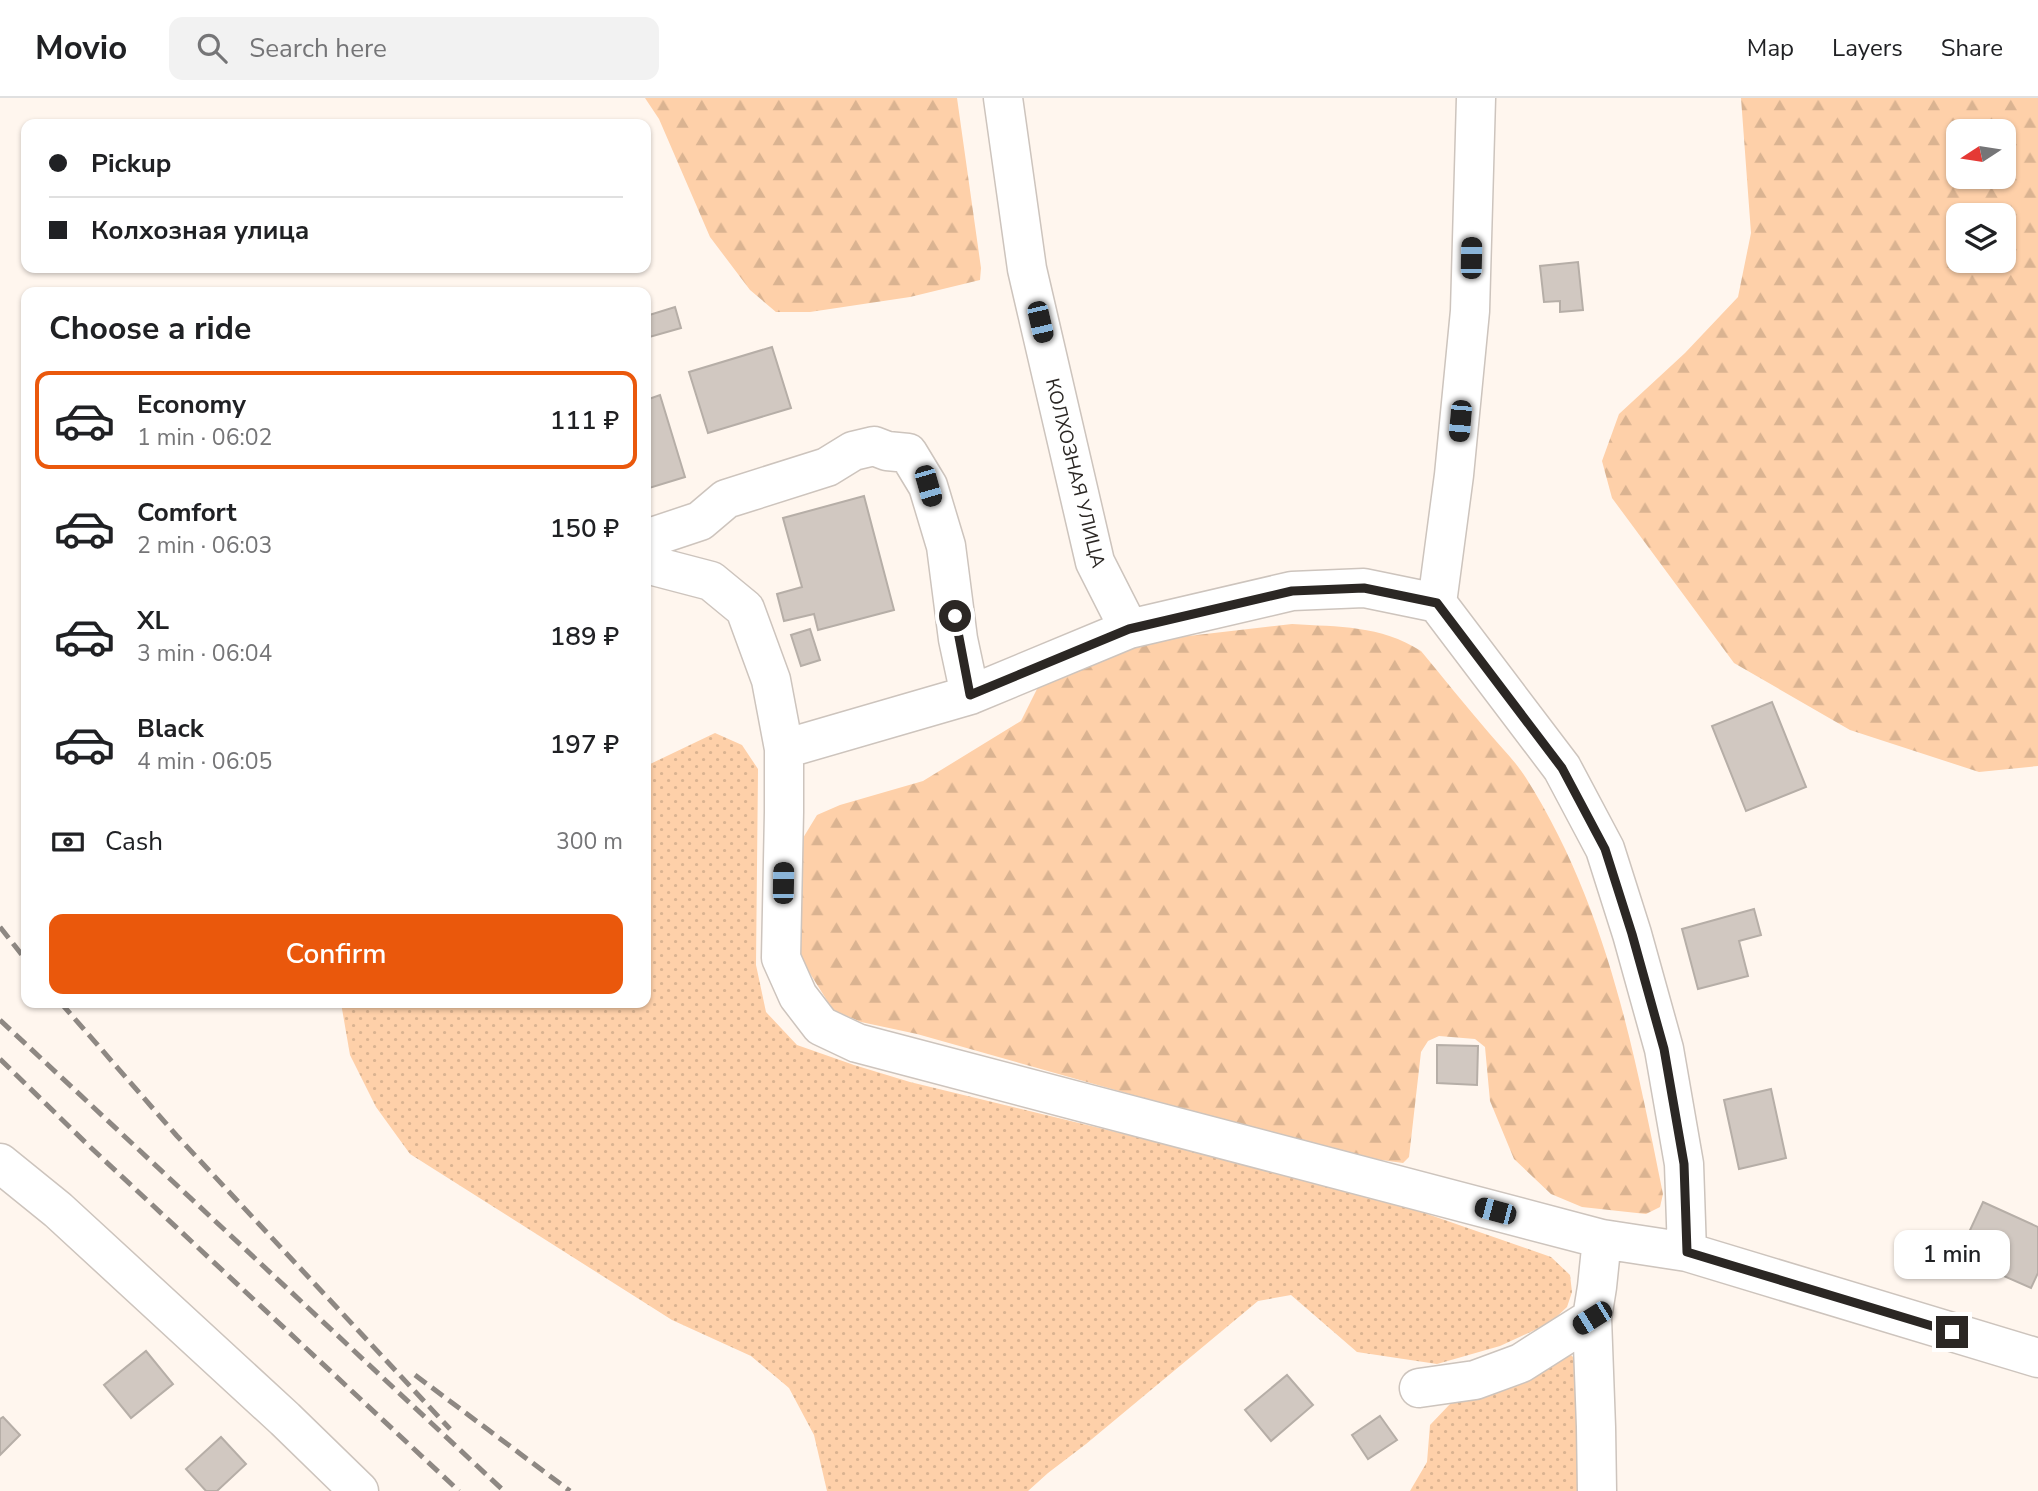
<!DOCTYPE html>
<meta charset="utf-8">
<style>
:root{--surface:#fff;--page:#f2f2f2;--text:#202124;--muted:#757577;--line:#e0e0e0;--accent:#ea580c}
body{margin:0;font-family:"Nunito Sans",sans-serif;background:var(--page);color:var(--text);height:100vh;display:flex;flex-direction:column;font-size:26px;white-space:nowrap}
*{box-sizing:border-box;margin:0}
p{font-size:23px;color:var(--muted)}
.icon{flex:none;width:38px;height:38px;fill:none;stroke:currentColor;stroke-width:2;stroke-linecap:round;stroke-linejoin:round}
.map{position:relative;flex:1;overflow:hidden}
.panel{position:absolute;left:21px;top:189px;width:630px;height:721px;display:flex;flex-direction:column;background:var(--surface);border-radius:14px;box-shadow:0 2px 5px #0004}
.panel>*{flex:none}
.top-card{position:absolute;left:21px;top:21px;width:630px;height:154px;border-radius:14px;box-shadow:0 2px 5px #0004;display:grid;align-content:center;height:154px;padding:0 28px;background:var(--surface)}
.needle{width:46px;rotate:258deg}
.controls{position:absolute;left:1946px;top:21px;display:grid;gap:14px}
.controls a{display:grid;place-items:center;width:70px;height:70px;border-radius:14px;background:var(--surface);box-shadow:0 2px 5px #0004;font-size:35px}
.end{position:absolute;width:32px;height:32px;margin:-16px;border:9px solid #2b2724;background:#fff;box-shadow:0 0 0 4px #fff}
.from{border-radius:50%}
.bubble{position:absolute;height:49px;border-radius:14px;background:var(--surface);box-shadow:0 2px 5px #0004;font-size:23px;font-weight:600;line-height:49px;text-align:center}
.car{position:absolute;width:21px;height:42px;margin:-21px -10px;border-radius:9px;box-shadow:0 0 5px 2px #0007;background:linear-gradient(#222 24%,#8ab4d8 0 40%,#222 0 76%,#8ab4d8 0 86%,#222 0)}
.top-card b{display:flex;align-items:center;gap:24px;height:66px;font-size:26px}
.top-card b+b{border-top:2px solid var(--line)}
.top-card i{width:18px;height:18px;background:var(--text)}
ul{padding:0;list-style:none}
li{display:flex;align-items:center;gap:21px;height:98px;margin:0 14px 10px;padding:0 14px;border:4px solid transparent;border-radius:14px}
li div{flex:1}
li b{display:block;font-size:26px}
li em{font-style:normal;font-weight:600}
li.active{border-color:var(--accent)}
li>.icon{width:63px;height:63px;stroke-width:1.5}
h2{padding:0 28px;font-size:32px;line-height:84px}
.pay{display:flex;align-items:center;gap:18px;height:77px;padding:0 28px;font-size:26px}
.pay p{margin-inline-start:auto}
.primary-button{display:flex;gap:14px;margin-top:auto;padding:14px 28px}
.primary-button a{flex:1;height:80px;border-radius:14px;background:var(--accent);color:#fff;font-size:28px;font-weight:600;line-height:80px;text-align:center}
header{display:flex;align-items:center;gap:42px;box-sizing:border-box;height:98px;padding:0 35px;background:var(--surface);border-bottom:2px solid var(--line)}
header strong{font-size:33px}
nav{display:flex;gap:38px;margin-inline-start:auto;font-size:24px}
.search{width:490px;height:63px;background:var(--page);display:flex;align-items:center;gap:18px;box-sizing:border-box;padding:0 24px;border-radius:14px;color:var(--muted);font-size:26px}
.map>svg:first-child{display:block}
.grass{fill:url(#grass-dots)}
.forest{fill:url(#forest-firs);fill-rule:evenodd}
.building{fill:#d1c8c1;stroke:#b6aea7;stroke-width:2}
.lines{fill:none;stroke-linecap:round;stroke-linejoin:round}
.minor-casing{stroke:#cdc4bd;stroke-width:41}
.minor{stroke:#fff;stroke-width:38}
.rail{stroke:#8e8883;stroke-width:5;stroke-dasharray:14 7;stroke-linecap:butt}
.route{stroke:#2b2724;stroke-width:9}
.labels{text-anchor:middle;stroke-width:5;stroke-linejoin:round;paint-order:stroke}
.street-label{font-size:19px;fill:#2b2724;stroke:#fff}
</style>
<header>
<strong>Movio</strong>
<div class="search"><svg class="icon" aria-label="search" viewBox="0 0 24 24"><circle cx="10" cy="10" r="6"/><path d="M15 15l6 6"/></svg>Search here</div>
<nav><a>Map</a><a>Layers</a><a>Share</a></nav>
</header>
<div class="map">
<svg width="2038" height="1393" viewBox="0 0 2038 1393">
<defs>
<pattern id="grass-dots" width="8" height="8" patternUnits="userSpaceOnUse" patternTransform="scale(1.75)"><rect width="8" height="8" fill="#fed0a9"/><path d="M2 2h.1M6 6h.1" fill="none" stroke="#dab391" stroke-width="1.8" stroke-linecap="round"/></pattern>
<pattern id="forest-firs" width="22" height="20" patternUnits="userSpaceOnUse" patternTransform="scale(1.75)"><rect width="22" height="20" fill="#fed0a9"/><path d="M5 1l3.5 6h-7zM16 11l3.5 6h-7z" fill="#dab391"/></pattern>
</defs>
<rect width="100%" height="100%" fill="#fff6ee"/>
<!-- grass -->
<path class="grass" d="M715,635L742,647L758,671L756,867L766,914L797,947L854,967L910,984L1364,1094L1551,1159L1570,1177L1572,1194L1567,1209L1550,1225L1500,1248L1437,1266L1357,1254L1291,1197L1258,1203L1086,1346L1048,1375L1028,1393H827L814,1337L789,1290L751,1258L672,1222L410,1056L376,1009L350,957L341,905H646V668Z
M1571,1257L1576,1262L1582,1393H1410L1427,1364L1430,1327L1451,1305L1559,1259Z"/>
<!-- forest -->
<path class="forest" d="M645,0H957L981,170L980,182L910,199L810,214H776L750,192L710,139L659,21Z
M1741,0H2038V668L1979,674L1850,632L1734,565L1612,400L1602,363L1619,316L1685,255L1738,199L1751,135ZM2004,33V79H1958V33ZM1958,117H2004V163H1958Z
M1292,526C1339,529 1380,527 1421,553C1444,581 1466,608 1489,635C1501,649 1516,664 1526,680C1606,806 1634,952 1663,1096L1660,1109L1646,1116L1582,1109L1551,1096L1514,1061L1490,1003L1485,949L1475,941L1439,938L1428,943L1421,954L1409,1059L1403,1065L1345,1057L917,936L861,924L833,912L799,858L803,740L817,717L840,707L923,683L1021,623L1039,587L1128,545Z"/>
<!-- building -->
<path class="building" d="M1578,164L1583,212L1560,214V203L1544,204L1540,168Z
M675,209L681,230L646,240V218Z
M772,249L791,310L708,335L689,274Z
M660,297L685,379L646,391V302Z
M864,398L894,512L818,532L814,516L784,523L777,496L802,489L783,420Z
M810,531L820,562L801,568L791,537Z
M1772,604L1806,689L1746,713L1712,628Z
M1754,811L1761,837L1739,843L1748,878L1698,891L1682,831Z
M1437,947L1478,948L1477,987L1437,985Z
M1771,991L1786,1060L1739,1071L1724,1002Z
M1983,1104L2038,1129V1175L2031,1190L1972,1164L1979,1149L1965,1143Z
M146,1253L173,1286L131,1320L104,1287Z
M1287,1277L1313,1307L1271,1343L1245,1312Z
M1380,1318L1397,1342L1368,1361L1352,1337Z
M3,1319L20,1337L0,1357V1321Z
M221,1339L246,1366L217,1393H206L186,1371Z"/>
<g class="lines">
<defs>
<path id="minor" d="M1003,0L1027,171L1095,464L1129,531L1292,493L1364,490L1437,505L1562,670L1605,751L1632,836L1664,951L1684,1066L1687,1154L2038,1260
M646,441L700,423L726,401L827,369L853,353L874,348L887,353L908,355L928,388L946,448L958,541L970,597
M646,466L711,483L745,511L771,582L784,651V714L781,860L798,898L821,928L857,945L1602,1141L1687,1154
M1437,505L1454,377L1470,213L1476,0
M784,651L970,597L1129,531
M0,1065L58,1112L285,1321L359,1393
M1419,1290L1475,1282L1521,1265L1592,1220
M1597,1393L1596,1329L1592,1220L1597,1189L1602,1141"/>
</defs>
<!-- minor casing -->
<use href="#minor" class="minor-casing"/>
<!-- minor -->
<use href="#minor" class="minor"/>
<!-- rail -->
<path class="rail" d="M0,829L26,862
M61,905L177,1038L450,1331
M0,922L504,1393
M0,961L87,1046L459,1393
M415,1277L570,1393"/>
</g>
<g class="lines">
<!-- route -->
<path class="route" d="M955,518L970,597L1129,531L1292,493L1364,490L1437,505L1562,670L1605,751L1632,836L1664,951L1684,1066L1687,1154L1952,1234"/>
</g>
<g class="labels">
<!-- street labels -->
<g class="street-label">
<text transform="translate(1076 375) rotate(76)" y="7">КОЛХОЗНАЯ УЛИЦА</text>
</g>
</g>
</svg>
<div class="controls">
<a><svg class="needle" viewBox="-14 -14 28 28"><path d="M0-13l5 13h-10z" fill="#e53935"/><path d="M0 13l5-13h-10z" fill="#757577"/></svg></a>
<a><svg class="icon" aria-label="layers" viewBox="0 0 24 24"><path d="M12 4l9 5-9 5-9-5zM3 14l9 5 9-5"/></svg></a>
</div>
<i class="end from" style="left:955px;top:518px"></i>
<i class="end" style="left:1952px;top:1234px"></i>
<div class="bubble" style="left:1894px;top:1132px;width:116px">1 min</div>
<i class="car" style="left:1471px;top:160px;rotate:1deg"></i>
<i class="car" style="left:1040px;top:224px;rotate:167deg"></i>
<i class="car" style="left:1460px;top:323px;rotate:185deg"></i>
<i class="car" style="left:928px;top:388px;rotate:164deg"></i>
<i class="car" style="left:783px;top:785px;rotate:1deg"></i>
<i class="car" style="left:1495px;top:1113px;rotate:285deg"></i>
<i class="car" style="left:1592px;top:1220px;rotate:238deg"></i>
<div class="top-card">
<b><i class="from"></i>Pickup</b>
<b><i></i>Колхозная улица</b>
</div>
<section class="panel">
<h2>Choose a ride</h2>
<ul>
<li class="active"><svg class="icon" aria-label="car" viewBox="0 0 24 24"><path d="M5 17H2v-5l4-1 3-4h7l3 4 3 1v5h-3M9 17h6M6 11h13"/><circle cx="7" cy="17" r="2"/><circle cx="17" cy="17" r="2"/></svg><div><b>Economy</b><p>1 min · 06:02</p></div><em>111 ₽</em></li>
<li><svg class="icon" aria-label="car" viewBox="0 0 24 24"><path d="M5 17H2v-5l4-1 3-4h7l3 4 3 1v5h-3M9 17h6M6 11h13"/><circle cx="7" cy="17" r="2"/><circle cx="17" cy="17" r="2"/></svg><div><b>Comfort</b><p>2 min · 06:03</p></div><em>150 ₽</em></li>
<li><svg class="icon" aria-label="car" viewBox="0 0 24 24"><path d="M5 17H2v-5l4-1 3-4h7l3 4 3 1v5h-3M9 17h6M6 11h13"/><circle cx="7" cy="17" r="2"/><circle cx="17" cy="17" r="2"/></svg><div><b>XL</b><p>3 min · 06:04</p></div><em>189 ₽</em></li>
<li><svg class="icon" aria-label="car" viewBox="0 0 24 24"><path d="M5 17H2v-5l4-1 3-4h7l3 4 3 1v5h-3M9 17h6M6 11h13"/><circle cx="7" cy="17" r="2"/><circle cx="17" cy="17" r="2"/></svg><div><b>Black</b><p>4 min · 06:05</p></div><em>197 ₽</em></li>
</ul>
<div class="pay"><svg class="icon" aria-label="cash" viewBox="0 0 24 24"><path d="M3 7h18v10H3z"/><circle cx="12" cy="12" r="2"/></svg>Cash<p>300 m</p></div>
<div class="primary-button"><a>Confirm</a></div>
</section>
</div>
